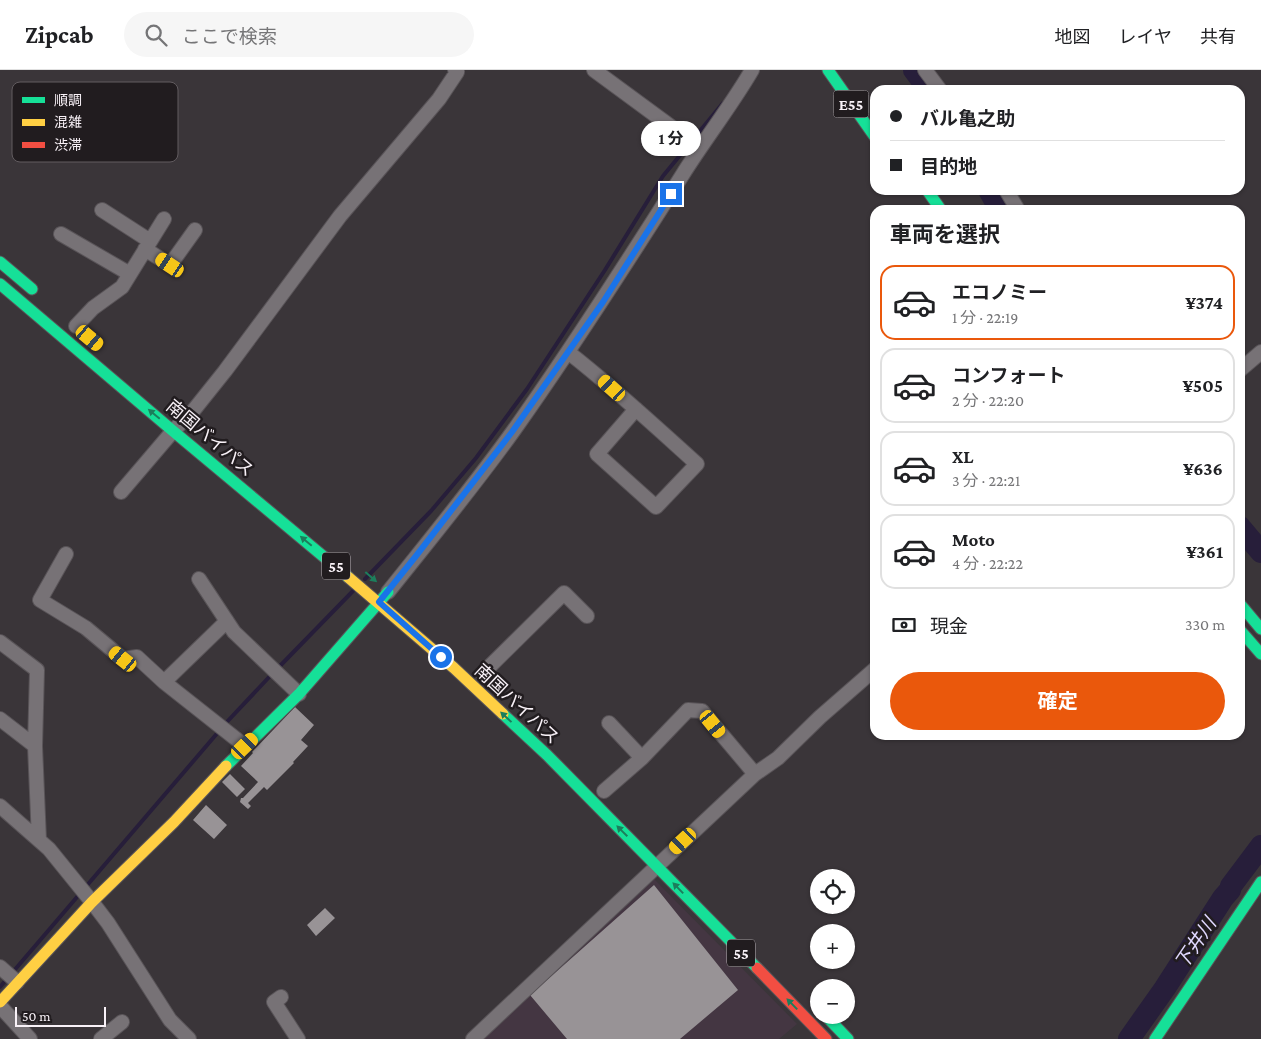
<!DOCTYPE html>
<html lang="ja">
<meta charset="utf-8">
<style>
:root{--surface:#fff;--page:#f6f6f6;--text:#202124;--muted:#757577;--line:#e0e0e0;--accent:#ea580c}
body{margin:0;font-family:"Crimson Pro","Noto Sans JP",serif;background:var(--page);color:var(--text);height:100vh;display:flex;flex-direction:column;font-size:19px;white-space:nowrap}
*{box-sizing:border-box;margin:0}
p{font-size:16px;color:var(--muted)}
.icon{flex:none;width:28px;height:28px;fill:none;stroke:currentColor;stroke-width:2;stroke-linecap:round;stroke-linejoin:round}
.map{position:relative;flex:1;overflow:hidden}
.drawer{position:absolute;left:870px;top:135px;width:375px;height:535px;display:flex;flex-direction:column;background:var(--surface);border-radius:15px;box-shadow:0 1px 4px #0004}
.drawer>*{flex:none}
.guide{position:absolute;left:870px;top:15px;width:375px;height:110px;border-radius:15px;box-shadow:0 1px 4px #0004;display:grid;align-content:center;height:110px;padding:0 20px;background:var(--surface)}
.buttons{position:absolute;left:810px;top:799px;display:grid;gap:10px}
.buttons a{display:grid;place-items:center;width:45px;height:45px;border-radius:50%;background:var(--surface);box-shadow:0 1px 4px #0004;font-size:25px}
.scale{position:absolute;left:15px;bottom:12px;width:91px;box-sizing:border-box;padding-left:5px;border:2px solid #f9f2f8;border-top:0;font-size:14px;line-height:18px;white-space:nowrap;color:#f9f2f8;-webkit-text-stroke:4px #211c1f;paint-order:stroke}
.end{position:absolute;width:22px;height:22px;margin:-11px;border:6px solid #1a73e8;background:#fff;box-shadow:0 0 0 2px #fff}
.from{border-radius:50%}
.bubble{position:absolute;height:35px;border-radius:18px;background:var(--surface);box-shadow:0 1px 4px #0004;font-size:16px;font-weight:700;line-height:35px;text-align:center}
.car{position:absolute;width:15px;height:30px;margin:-15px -8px;border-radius:6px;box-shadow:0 0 4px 1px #0007;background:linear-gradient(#f5c518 24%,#345 0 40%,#f5c518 0 76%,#345 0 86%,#f5c518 0)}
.guide b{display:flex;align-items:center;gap:18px;height:48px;font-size:19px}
.guide b+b{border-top:1px solid var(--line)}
.guide i{width:12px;height:12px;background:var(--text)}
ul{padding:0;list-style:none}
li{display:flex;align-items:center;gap:15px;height:75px;margin:0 10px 8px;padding:0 10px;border:2px solid var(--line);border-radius:15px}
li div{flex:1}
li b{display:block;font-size:19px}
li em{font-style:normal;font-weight:700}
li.on{border-color:var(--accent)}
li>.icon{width:45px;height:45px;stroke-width:1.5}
h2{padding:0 20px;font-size:22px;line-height:60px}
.pay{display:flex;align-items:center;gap:12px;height:55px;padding:0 20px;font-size:19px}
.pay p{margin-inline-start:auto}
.action{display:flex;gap:10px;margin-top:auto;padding:10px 20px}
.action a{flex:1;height:58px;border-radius:30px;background:var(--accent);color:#fff;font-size:20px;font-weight:700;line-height:58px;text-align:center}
header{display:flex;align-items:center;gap:30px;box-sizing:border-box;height:70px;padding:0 25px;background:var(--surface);border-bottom:1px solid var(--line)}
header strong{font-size:24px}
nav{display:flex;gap:28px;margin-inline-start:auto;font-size:18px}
.search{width:350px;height:45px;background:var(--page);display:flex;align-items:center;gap:12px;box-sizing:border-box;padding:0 18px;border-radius:28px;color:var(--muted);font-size:19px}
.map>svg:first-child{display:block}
.built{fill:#443642}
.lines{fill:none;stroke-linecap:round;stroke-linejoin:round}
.stream{stroke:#271e3a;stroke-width:4}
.river{stroke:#271e3a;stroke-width:22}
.building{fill:#989396}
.street-casing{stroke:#595458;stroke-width:16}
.fast-casing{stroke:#595458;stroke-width:13}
.slow-casing{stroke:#595458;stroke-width:13}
.jam-casing{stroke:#595458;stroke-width:13}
.street{stroke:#777276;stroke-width:14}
.fast{stroke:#16e098;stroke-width:11}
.slow{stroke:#ffcf43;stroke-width:11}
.jam{stroke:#f24e42;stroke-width:11}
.oneway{fill:#1c7e5c}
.route{stroke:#1a73e8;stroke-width:6}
.labels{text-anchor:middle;stroke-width:5;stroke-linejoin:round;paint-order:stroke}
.shield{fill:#211c1f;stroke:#b8b2b7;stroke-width:1}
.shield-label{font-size:16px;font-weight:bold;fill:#f9f2f8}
.street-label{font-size:18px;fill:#f9f2f8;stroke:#211c1f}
.water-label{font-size:19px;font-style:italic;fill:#e1d9ff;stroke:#211c1f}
.key{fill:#211c1f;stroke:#625c60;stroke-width:1}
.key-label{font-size:14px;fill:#f9f2f8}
</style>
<header>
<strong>Zipcab</strong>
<div class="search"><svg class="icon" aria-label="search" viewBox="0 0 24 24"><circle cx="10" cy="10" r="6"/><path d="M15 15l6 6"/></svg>ここで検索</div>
<nav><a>地図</a><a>レイヤ</a><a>共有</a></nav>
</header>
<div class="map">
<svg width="1261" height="969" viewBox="0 0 1261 969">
<rect width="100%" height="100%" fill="#3a3539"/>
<!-- built -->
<path class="built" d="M654,809L797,954L779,969H483Z"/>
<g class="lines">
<!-- stream -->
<path class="stream" d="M365,509L431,441L476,388L527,319L605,200L663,106L723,33
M277,599L353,521
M224,655L272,604
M0,917L220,660"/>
<!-- river -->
<path class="river" d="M914,0L929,20
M989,120L1000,140
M1240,457L1261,482
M1129,969L1165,918L1223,828L1230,820L1231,816L1261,776"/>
</g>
<!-- building -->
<path class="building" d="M295,637L314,655L301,670L308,676L293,692L294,693L267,720L264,717L248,733L251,736L248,739L240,732L241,728H243L258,712L241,696L253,683L252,682Z
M230,704L245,719L237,727L222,712Z
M206,735L227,755L214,769L193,750Z
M654,815L738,920L680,969H567L530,925Z
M325,838L335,848L316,866L307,855Z"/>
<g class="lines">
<defs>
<path id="street" d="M594,0L700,78
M925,0L940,20
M1006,120L1018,140
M102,140L150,171
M61,164L130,204
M145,179L170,195L195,160
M76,256L93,238L122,217L164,149
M568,282C613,317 655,356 697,394L656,437L597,384L636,339
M1240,300L1261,282
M121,422L173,361L193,341L225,301L340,146L439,29L457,2L455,0
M66,484L40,530L86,558L123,589L137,587L164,612
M199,509L234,562L299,624
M388,522C431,468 474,416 514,360C573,277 628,191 683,104C705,69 731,36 752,0
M227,551L164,612L245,676
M0,572L37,600L35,676L39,770
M482,604L564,523L587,546
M0,649L35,676
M609,653L642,688
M604,721L642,688L688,640L702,641L755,704
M0,736L49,779L92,832L108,853L170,950L189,969
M0,897L17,912
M281,927L274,932L298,969
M0,936L30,969
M101,969L122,952
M473,969L755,704L778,688L820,647L875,599"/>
<path id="fast" d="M828,0L875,67
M927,120L941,140
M0,192L32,219
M0,214L173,361L348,507
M1240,534L1261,559
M1240,560L1261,584
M503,644L547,685L757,898
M226,696L299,624L388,522
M825,945L848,969
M1155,969L1261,812"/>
<path id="slow" d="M348,507L454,598L503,644
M0,932L92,832L174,752L226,696"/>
<path id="jam" d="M757,898L826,969"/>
</defs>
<!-- street casing -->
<use href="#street" class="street-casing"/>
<!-- fast casing -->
<use href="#fast" class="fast-casing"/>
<!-- slow casing -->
<use href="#slow" class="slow-casing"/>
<!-- jam casing -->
<use href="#jam" class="jam-casing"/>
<!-- street -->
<use href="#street" class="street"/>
<!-- fast -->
<use href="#fast" class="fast"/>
<!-- slow -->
<use href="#slow" class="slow"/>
<!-- jam -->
<use href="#jam" class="jam"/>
</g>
<!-- one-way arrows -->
<defs><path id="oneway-solid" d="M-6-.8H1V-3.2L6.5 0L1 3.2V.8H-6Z" transform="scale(1.25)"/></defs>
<g class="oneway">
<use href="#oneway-solid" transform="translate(154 344) rotate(-140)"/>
<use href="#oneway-solid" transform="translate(306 471) rotate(-140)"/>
<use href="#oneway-solid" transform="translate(371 507) rotate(41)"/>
<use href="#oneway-solid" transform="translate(506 647) rotate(-137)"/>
<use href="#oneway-solid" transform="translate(622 761) rotate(-135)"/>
<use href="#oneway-solid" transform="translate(678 818) rotate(-134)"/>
<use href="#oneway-solid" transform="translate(792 934) rotate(-134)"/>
</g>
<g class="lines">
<!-- route -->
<path class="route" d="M441,587L379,532L416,486L512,362L603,232L671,124"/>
</g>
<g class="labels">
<!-- shield labels -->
<g class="shield">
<rect x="833.5" y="20.5" width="35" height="27" rx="4"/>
<rect x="322" y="482.5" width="28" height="27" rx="4"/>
<rect x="727" y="869.5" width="28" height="27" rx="4"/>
</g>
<g class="shield-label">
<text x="851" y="40">E55</text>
<text x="336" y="502">55</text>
<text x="741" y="889">55</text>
</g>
<!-- street labels -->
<g class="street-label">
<text transform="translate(210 368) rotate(40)" y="6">南国バイパス</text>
<text transform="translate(517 634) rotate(43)" y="6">南国バイパス</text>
</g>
<!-- water labels -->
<g class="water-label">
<text transform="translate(1195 873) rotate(-56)" y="7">下井川</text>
</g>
</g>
<!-- legend -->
<rect x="12" y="12" width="166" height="80" rx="8" class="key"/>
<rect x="22" y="27" width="23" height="6" fill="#16e098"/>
<rect x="22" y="49" width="23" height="7" fill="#ffcf43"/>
<rect x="22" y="72" width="23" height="6" fill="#f24e42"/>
<g class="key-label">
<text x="54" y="35">順調</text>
<text x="54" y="57">混雑</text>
<text x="54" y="80">渋滞</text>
</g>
</svg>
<div class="buttons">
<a><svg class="icon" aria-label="locate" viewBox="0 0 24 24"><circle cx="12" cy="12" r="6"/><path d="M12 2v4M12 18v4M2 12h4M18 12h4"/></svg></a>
<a>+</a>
<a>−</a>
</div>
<div class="scale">50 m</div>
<i class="end from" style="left:441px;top:587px"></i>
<i class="end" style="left:671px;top:124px"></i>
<div class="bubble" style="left:641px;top:51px;width:60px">1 分</div>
<i class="car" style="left:170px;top:195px;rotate:304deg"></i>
<i class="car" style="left:90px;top:268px;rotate:130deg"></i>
<i class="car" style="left:612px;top:318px;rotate:312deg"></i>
<i class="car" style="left:123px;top:589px;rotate:309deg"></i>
<i class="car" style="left:713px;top:654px;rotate:141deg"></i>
<i class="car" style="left:245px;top:676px;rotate:46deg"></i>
<i class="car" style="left:683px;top:771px;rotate:227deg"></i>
<div class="guide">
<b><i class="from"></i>バル亀之助</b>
<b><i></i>目的地</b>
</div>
<section class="drawer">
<h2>車両を選択</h2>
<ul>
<li class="on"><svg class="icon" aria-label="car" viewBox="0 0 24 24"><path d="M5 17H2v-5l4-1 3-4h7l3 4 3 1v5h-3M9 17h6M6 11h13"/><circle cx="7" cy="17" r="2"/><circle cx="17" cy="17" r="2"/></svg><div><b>エコノミー</b><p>1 分 · 22:19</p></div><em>¥374</em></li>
<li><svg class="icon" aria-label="car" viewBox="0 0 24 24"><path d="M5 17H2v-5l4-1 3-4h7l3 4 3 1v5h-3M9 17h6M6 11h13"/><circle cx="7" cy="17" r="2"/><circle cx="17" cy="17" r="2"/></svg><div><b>コンフォート</b><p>2 分 · 22:20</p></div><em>¥505</em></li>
<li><svg class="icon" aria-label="car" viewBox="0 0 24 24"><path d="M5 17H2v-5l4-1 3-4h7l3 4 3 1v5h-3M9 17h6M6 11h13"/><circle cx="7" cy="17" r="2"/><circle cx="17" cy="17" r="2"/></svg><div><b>XL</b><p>3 分 · 22:21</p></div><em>¥636</em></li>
<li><svg class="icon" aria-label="car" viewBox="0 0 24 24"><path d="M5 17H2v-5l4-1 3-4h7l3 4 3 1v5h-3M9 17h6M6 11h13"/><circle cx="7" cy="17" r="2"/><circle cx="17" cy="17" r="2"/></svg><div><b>Moto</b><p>4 分 · 22:22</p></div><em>¥361</em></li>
</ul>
<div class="pay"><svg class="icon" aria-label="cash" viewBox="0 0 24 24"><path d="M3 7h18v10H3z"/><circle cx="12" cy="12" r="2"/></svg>現金<p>330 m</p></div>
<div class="action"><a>確定</a></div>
</section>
</div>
